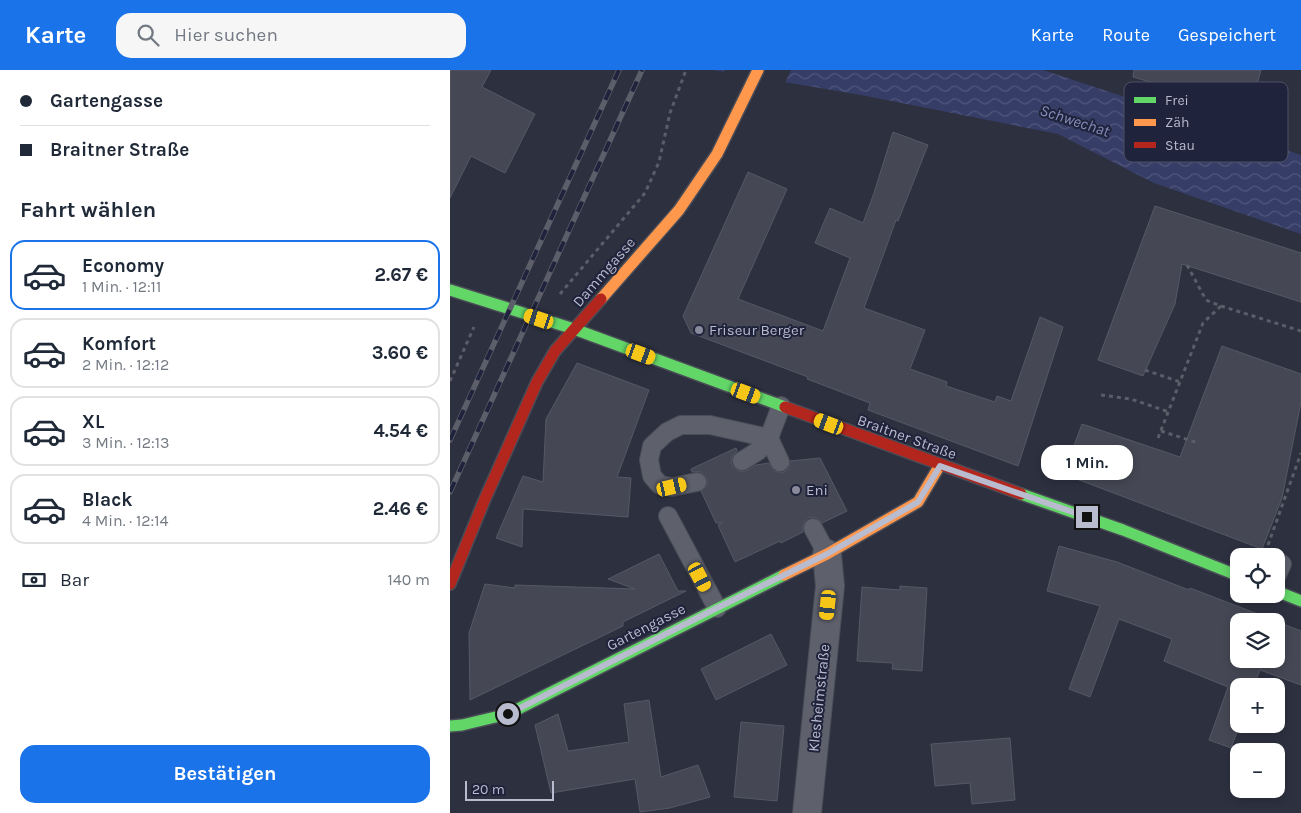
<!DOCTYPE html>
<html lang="de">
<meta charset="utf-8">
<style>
:root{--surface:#fff;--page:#f6f6f7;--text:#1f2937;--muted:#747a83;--line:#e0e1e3;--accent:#1a73e8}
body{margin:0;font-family:Karla,sans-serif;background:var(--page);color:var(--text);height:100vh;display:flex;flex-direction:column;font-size:19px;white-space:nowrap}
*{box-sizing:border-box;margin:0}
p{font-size:16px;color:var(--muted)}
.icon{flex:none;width:28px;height:28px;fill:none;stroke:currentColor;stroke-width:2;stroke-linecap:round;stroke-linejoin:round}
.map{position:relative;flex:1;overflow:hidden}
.sheet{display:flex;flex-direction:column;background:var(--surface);width:450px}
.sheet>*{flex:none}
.banner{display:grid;align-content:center;height:110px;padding:0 20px;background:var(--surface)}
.fabs{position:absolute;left:780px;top:478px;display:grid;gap:10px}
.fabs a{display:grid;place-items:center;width:55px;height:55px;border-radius:10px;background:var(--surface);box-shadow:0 2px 8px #0003;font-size:25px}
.scale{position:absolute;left:15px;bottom:12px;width:89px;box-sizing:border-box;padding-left:5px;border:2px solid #b9bbce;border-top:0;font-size:14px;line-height:18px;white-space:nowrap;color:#b9bbce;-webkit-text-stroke:4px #1f233b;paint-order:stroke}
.end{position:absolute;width:22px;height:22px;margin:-11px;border:6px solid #b9bbce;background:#111;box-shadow:0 0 0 2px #111}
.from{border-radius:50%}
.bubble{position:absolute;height:35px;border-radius:15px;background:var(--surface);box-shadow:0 2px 8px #0003;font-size:16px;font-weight:700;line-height:35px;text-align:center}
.car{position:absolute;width:15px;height:30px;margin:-15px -8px;border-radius:6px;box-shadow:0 0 4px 1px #0007;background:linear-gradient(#f5c518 24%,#345 0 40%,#f5c518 0 76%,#345 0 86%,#f5c518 0)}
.banner b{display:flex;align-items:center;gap:18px;height:48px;font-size:19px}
.banner b+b{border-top:1px solid var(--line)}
.banner i{width:12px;height:12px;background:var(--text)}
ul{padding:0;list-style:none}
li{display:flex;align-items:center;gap:15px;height:70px;margin:0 10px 8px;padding:0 10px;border:2px solid var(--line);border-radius:15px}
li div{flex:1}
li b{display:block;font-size:19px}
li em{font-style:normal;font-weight:700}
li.active{border-color:var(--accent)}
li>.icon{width:45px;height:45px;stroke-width:1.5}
h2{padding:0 20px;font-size:22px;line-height:60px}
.pay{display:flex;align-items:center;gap:12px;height:55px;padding:0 20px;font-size:19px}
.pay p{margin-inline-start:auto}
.cta{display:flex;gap:10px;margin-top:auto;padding:10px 20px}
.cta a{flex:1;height:58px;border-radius:15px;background:var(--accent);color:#fff;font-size:20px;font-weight:700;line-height:58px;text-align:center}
header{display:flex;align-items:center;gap:30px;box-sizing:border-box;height:70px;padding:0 25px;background:var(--accent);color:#fff}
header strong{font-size:24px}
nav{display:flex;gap:28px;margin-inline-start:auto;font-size:18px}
.search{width:350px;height:45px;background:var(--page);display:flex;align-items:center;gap:12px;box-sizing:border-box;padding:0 18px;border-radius:15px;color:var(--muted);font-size:19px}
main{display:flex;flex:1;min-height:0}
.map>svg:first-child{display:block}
.water{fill:url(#water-waves)}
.pier{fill:#2d303f}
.building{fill:#454854;stroke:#565866}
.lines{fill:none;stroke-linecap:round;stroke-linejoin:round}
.lane-casing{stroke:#4a4c57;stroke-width:20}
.street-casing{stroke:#4a4c57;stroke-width:30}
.fast-casing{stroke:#4a4c57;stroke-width:14}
.slow-casing{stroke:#4a4c57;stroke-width:14}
.jam-casing{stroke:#4a4c57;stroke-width:14}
.path{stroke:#5b5e68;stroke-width:3;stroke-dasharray:4 4;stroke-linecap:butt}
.lane{stroke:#5e606c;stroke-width:18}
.street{stroke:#5e606c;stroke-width:28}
.fast{stroke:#63d668;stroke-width:11}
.slow{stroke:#ff974d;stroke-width:11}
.jam{stroke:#b3261e;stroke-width:11}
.rail-casing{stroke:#5c5e6a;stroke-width:5.5}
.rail{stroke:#1f233b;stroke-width:4;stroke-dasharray:11;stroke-linecap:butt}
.route{stroke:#b9bbce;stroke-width:6}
.poi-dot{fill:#888a9c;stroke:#1f233b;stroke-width:2}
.labels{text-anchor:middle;stroke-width:4;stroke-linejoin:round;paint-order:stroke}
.street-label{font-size:15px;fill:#b9bbce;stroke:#1f233b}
.poi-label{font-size:15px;fill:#b9bbce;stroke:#1f233b;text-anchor:start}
.water-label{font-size:16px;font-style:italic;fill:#858dbb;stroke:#1f233b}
.key{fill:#1f233b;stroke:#4d5167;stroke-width:1}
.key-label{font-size:14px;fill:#b9bbce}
</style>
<header>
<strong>Karte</strong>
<div class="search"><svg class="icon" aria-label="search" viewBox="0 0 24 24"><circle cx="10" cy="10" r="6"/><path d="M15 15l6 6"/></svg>Hier suchen</div>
<nav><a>Karte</a><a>Route</a><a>Gespeichert</a></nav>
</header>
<main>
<section class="sheet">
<div class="banner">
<b><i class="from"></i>Gartengasse</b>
<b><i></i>Braitner Straße</b>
</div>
<h2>Fahrt wählen</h2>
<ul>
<li class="active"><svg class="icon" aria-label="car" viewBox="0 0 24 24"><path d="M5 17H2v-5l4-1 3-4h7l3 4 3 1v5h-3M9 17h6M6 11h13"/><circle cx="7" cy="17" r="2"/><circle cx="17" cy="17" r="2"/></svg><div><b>Economy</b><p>1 Min. · 12:11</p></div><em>2.67 €</em></li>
<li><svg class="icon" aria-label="car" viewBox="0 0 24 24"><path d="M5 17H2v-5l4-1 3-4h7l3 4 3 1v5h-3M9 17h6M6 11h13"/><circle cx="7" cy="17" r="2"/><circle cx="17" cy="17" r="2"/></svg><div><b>Komfort</b><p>2 Min. · 12:12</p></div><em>3.60 €</em></li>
<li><svg class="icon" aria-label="car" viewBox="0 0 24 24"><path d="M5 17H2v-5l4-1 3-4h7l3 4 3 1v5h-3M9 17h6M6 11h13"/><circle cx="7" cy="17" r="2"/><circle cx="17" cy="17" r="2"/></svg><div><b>XL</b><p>3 Min. · 12:13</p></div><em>4.54 €</em></li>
<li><svg class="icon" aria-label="car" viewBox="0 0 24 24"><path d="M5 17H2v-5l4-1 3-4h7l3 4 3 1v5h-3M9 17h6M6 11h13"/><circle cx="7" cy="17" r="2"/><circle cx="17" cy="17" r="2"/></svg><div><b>Black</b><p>4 Min. · 12:14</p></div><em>2.46 €</em></li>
</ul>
<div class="pay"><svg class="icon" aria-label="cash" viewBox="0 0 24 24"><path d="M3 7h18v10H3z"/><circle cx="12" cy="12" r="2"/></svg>Bar<p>140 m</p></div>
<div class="cta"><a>Bestätigen</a></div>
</section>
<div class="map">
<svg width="851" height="743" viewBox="0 0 851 743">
<defs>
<pattern id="water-waves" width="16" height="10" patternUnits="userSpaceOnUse" patternTransform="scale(1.25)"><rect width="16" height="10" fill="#363d67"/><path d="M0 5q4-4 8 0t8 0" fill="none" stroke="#51577c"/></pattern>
</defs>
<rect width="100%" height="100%" fill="#2d303f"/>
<!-- water -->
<path class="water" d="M263,0H593L851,85V164L704,113L608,64L411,25Z"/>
<!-- pier -->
<path class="pier" d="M275,0H341L334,15L273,4Z"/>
<!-- building -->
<path class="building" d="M0,0H41L32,17L85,44L55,103L21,86L0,128Z
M684,0H811L797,50L743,34L745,25L683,7Z
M443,62L478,75L448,151L446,150L414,238L475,260L460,299L497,312L496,316L545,332L547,326L561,331L590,247L613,257L568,396L418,340L420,333L357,309L358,307L241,263L233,246L298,102L337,119L288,229L373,261L400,188L365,173L380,138L413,153L424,123Z
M705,136L851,183V232L732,194L725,234L693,306L648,290Z
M772,276L851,304V332L832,428L812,479L608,402L616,379L622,381L632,354L730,387Z
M127,293L199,320L167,407L181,408L178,447L73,439L72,477L46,468L73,406L93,412L96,349Z
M286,378L287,381L283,386L281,392L283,397L287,400L292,402L298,400L306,395L319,393L324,401L329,402H334L339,398L340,391L370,388L397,441L372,453L368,449L363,447L358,448L354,453L352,458L353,462L331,473L330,471L285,492L268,455L272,453H266L251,421L257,416V409L255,405L251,402H242L241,399Z
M609,476L667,492L739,520L740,518L826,551H789V589H826V551L851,561V615L810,600L804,616H789V654H790L781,678L759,670L778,617L714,591L722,569L669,549L640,627L619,619L650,536L597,521Z
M209,484L228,521H236L173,552V556L20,630L19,563L35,514L65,518V515L185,519L158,509Z
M450,516L477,518L472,601L442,599L443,593L407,591L412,517L450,520Z
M321,564L337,595L266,630L251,599Z
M199,630L211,707L248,695L260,727L220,738L190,742L185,709L101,723L85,655L108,644L118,681L179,672L174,634Z
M291,652L334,656L327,731L284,727Z
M560,668L565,730L522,734L520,713L485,716L481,674Z"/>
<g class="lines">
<defs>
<path id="lane" d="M330,392L319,368L331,336
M247,412L222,417L210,415L202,406L199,390L202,376L217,362L231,355H260L319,368L308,381L292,391
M218,446L267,538
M363,458L377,484
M826,507L832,494"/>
<path id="street" d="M357,743L380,516L377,484"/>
<path id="fast" d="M0,220L124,259L335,337
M571,424L673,460L789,506
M826,521L851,531
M0,656L12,655L58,644L334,505"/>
<path id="slow" d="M151,229L229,140L267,84L308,0
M334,505L377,484L468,432L490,395"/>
<path id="jam" d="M335,337L571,424
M0,514L34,431L87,312L105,281L151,229"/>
</defs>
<!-- lane casing -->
<use href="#lane" class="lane-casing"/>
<!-- street casing -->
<use href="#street" class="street-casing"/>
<!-- fast casing -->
<use href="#fast" class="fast-casing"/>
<!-- slow casing -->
<use href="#slow" class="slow-casing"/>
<!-- jam casing -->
<use href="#jam" class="jam-casing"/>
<!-- path -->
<path class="path" d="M737,195L756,230L771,236L851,261
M110,224L195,123L209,92L220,43L236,0
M695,300L730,312
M0,311L24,257
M651,325L681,329L719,342
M711,361L748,373
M708,368L753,253L771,236
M818,475L851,383"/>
<!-- lane -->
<use href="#lane" class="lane"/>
<!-- street -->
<use href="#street" class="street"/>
<!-- fast -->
<use href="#fast" class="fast"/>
<!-- slow -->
<use href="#slow" class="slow"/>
<!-- jam -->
<use href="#jam" class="jam"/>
<defs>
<path id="rail" d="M0,370L169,0
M0,422L192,0"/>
</defs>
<!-- rail casing -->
<use href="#rail" class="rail-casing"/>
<!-- rail -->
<use href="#rail" class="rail"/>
</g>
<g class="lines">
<!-- route -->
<path class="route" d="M58,644L267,538L377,484L468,432L490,396L637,447"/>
</g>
<!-- markers -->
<g class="poi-dot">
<circle cx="249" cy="260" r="5"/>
<circle cx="346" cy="420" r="5"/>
</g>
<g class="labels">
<!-- street labels -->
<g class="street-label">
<text transform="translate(154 202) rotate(-49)" y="5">Dammgasse</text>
<text transform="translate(457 367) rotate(20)" y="5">Braitner Straße</text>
<text transform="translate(196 557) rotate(-27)" y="5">Gartengasse</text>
<text transform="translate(369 628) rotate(-84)" y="5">Klesheimstraße</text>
</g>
<!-- poi labels -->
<g class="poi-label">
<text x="259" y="265">Friseur Berger</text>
<text x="356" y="425">Eni</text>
</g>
<!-- water labels -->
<g class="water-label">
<text transform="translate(625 50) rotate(18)" y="6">Schwechat</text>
</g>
</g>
<!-- legend -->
<rect x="674" y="12" width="164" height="80" rx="8" class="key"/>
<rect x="684" y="27" width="22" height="6" fill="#63d668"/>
<rect x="684" y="49" width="22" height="7" fill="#ff974d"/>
<rect x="684" y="72" width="22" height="6" fill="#b3261e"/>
<g class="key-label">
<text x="715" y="35">Frei</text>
<text x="715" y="57">Zäh</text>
<text x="715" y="80">Stau</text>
</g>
</svg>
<div class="fabs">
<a><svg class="icon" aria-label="locate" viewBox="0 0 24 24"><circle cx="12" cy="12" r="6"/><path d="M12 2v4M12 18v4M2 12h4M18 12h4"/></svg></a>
<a><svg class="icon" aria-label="layers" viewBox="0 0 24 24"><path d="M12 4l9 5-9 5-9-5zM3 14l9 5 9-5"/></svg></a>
<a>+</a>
<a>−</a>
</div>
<div class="scale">20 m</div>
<i class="end from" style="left:58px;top:644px"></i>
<i class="end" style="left:637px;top:447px"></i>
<div class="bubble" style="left:591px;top:375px;width:92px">1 Min.</div>
<i class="car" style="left:89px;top:249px;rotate:288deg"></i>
<i class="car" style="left:191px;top:284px;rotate:110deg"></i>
<i class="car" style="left:296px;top:323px;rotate:110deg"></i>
<i class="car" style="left:379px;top:354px;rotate:291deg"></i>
<i class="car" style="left:222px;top:417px;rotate:77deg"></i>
<i class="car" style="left:250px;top:507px;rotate:152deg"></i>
<i class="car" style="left:378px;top:535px;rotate:186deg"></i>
</div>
</main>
